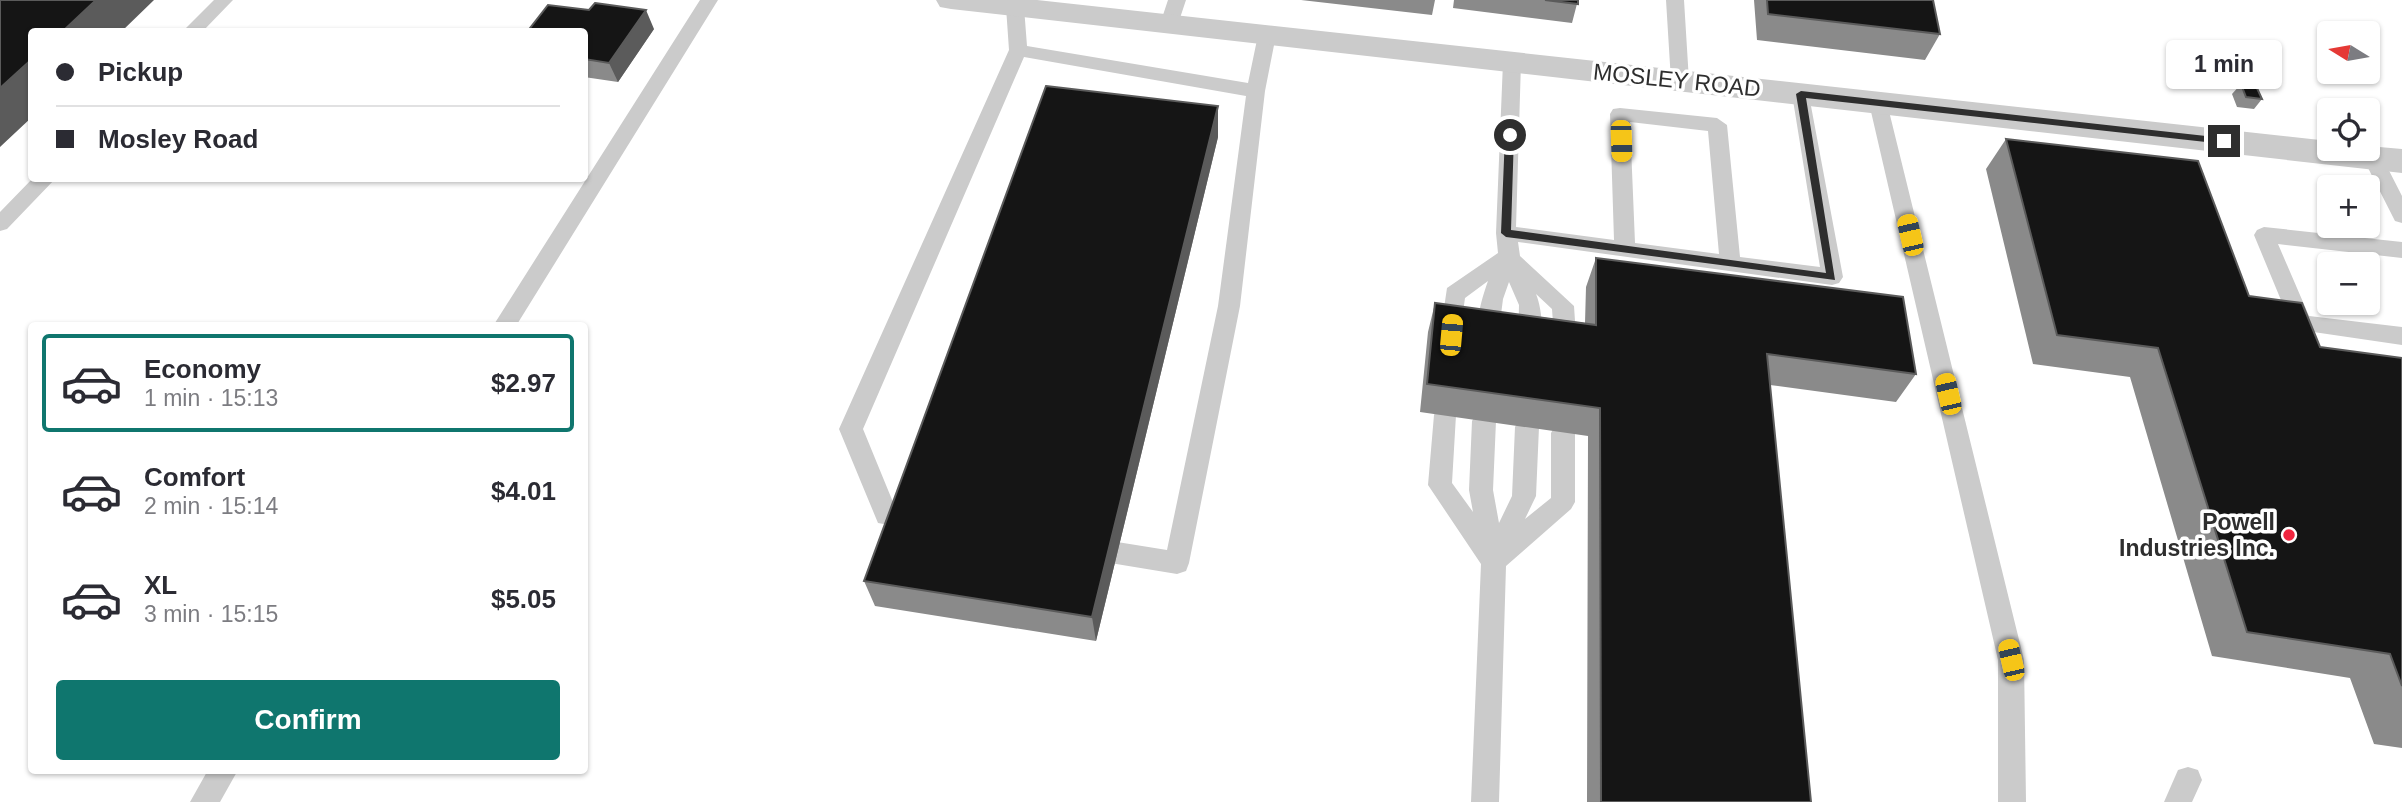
<!DOCTYPE html>
<meta charset="utf-8">
<style>
:root{--surface:#fff;--page:#f7f7f7;--text:#2b2b33;--muted:#7c7c81;--line:#e1e1e2;--accent:#0f766e}
body{margin:0;font-family:Arial,sans-serif;background:var(--page);color:var(--text);height:100vh;display:flex;flex-direction:column;font-size:26px;white-space:nowrap}
*{box-sizing:border-box;margin:0}
p{font-size:23px;color:var(--muted)}
.icon{flex:none;width:38px;height:38px;fill:none;stroke:currentColor;stroke-width:2;stroke-linecap:round;stroke-linejoin:round}
.map{position:relative;flex:1;overflow:hidden}
.drawer{position:absolute;left:28px;top:322px;width:560px;height:452px;display:flex;flex-direction:column;background:var(--surface);border-radius:7px;box-shadow:0 2px 5px #0004}
.drawer>*{flex:none}
.hud{position:absolute;left:28px;top:28px;width:560px;height:154px;border-radius:7px;box-shadow:0 2px 5px #0004;display:grid;align-content:center;height:154px;padding:0 28px;background:var(--surface)}
.needle{width:46px;rotate:281deg}
.buttons{position:absolute;left:2317px;top:21px;display:grid;gap:14px}
.buttons a{display:grid;place-items:center;width:63px;height:63px;border-radius:7px;background:var(--surface);box-shadow:0 2px 5px #0004;font-size:35px}
.end{position:absolute;width:32px;height:32px;margin:-16px;border:9px solid #2e2e2e;background:#fff;box-shadow:0 0 0 4px #fff}
.from{border-radius:50%}
.bubble{position:absolute;height:49px;border-radius:7px;background:var(--surface);box-shadow:0 2px 5px #0004;font-size:23px;font-weight:700;line-height:49px;text-align:center}
.car{position:absolute;width:21px;height:42px;margin:-21px -10px;border-radius:9px;box-shadow:0 0 5px 2px #0007;background:linear-gradient(#f5c518 24%,#345 0 40%,#f5c518 0 76%,#345 0 86%,#f5c518 0)}
.hud b{display:flex;align-items:center;gap:24px;height:66px;font-size:26px}
.hud b+b{border-top:2px solid var(--line)}
.hud i{width:18px;height:18px;background:var(--text)}
ul{padding:12px 0 0;list-style:none}
li{display:flex;align-items:center;gap:21px;height:98px;margin:0 14px 10px;padding:0 14px;border:4px solid transparent;border-radius:7px}
li div{flex:1}
li b{display:block;font-size:26px}
li em{font-style:normal;font-weight:700}
li.current{border-color:var(--accent)}
li>.icon{width:63px;height:63px;stroke-width:1.5}
.action{display:flex;gap:14px;margin-top:auto;padding:14px 28px}
.action a{flex:1;height:80px;border-radius:7px;background:var(--accent);color:#fff;font-size:28px;font-weight:700;line-height:80px;text-align:center}
.map>svg:first-child{display:block}
.lines{fill:none;stroke-linecap:round;stroke-linejoin:round}
.lane{fill:#cbcbcb;fill-rule:evenodd}
.street{fill:#cbcbcb;fill-rule:evenodd}
.wall{fill:#8a8a8a}
.shaded-wall{fill:#5b5b5b}
.building{fill:#151515;stroke:#5b5b5b;stroke-width:2}
.route{fill:#2e2e2e}
.poi-dot{fill:#f0253f;stroke:#fff;stroke-width:2.5}
.labels{text-anchor:middle;stroke-width:7;stroke-linejoin:round;paint-order:stroke}
.street-label{font-size:23px;fill:#2e2e2e;stroke:#fff}
.poi-label{font-size:23px;font-weight:bold;fill:#2e2e2e;stroke:#fff;text-anchor:end}
</style>
<div class="map">
<svg width="2402" height="802" viewBox="0 0 2402 802">
<rect width="100%" height="100%" fill="#fff"/>
<g class="lines">
<!-- lane -->
<path class="lane" d="M214,0H233L202,32H182Z
M700,0H718L516,326H493Z
M1168,0H1186L1178,24L1169,30L1160,24Z
M1666,0H1684L1689,81L1680,87L1671,81Z
M1015,1L1024,7L1027,46L1248,83L1258,35L1267,29L1276,35L1265,91L1240,306L1189,563L1186,571L1177,574L1086,559L1077,556L1074,548L1077,540L1086,537L1167,550L1218,306L1246,96L1024,57L863,429L895,507L926,513L929,520L926,527L917,530L878,523L839,429L1009,50L1006,7Z
M1512,56L1521,62L1516,227L1614,240L1610,114L1613,109L1620,108L1717,118L1727,125L1740,257L1820,267L1792,94L1801,88L1808,90L1843,277L1839,283L1832,285L1518,242L1520,256L1574,306L1577,351L1574,357L1566,360L1558,357L1555,351L1552,309L1536,294C1542,309 1545,336 1537,351L1529,354L1521,351L1518,345L1519,305L1509,282L1503,299L1497,346L1489,349L1481,346C1472,329 1482,298 1488,281L1465,298L1459,341L1451,344L1443,341L1440,335L1447,288L1498,253L1496,233L1503,62ZM1630,122L1708,131L1719,254L1635,243Z
M1878,97L1887,103L2024,660L2026,802H1998V660L1869,103Z
M2373,151L2380,153L2402,196V223L2395,221L2363,158Z
M33,178H56L7,229L0,231V212Z
M2264,227L2402,242V258L2278,244L2309,316L2402,327V345L2293,329L2254,235L2257,230Z
M1445,406L1453,408L1456,415L1452,483L1473,512L1469,490L1472,421L1476,414L1484,412L1492,414L1496,421L1493,490L1499,523L1512,496L1515,427L1519,420L1527,418L1535,420L1539,427L1536,496L1525,519L1551,498V433L1555,426L1563,423L1571,426L1575,433V502L1571,509L1506,566L1499,802H1471L1481,564L1428,485L1434,415L1437,408Z
M2188,767L2198,770L2202,780L2192,802H2164L2178,770Z
M208,770H238L220,802H190Z"/>
<!-- street -->
<path class="street" d="M936,0H1037L2329,141V149H2368V146L2402,149V173L951,9L940,7Z"/>
</g>
<!-- wall -->
<path class="wall" d="M1301,0H1435L1432,15Z
M1454,0H1578L1572,23L1453,8Z
M1754,0H1933L1940,34L1925,60L1757,40Z
M654,29L618,82L584,77V32Z
M2241,84L2262,99L2254,109L2237,107L2232,94Z
M1218,106V137L1096,641L875,606L864,581Z
M2006,139L2249,296L2320,347L2402,358V748L2374,744L2350,678L2212,656L2130,377L2033,364L1986,169Z
M1596,258L1916,374L1896,402L1770,385L1811,802H1587L1588,436L1420,412L1428,332L1435,303L1585,323L1586,287Z"/>
<!-- shaded-wall -->
<path class="shaded-wall" d="M96,0H154L121,32H62Z
M646,10L654,29L618,82L609,63Z
M32,59V117L0,147V88Z
M1218,106V137L1096,641L1092,617Z"/>
<!-- building -->
<path class="building" d="M0,0H96L62,32H32V59L0,88Z
M1545,0H1578V4Z
M1767,0H1933L1940,34L1768,14Z
M595,3L646,10L609,63L584,59V32H527L548,5L589,10Z
M2241,84L2256,86L2262,99L2246,97Z
M1046,86L1218,106L1092,617L864,581Z
M2006,139L2198,161L2249,296L2302,303L2320,347L2402,358V686L2390,654L2247,632L2158,348L2057,335Z
M1596,258L1903,297L1916,374L1767,354L1811,802H1601L1600,408L1427,384L1435,303L1596,325Z"/>
<!-- route -->
<path class="route" d="M1801,91L2224,138L2228,141L2224,144L1806,98L1835,280L1506,237L1501,233L1505,135L1510,132L1514,135L1511,230L1826,273L1796,94Z"/>
<!-- markers -->
<circle class="poi-dot" cx="2289" cy="535" r="7"/>
<g class="labels">
<!-- street labels -->
<g class="street-label">
<text transform="translate(1677 80) rotate(6)" y="8">MOSLEY ROAD</text>
</g>
<!-- poi labels -->
<g class="poi-label">
<text x="2275" y="530">Powell<tspan x="2275" dy="26">Industries Inc.</tspan></text>
</g>
</g>
</svg>
<div class="buttons">
<a><svg class="needle" viewBox="-14 -14 28 28"><path d="M0-13l5 13h-10z" fill="#e53935"/><path d="M0 13l5-13h-10z" fill="#7c7c81"/></svg></a>
<a><svg class="icon" aria-label="locate" viewBox="0 0 24 24"><circle cx="12" cy="12" r="6"/><path d="M12 2v4M12 18v4M2 12h4M18 12h4"/></svg></a>
<a>+</a>
<a>−</a>
</div>
<i class="end from" style="left:1510px;top:135px"></i>
<i class="end" style="left:2224px;top:141px"></i>
<div class="bubble" style="left:2166px;top:40px;width:116px">1 min</div>
<i class="car" style="left:1621px;top:141px;rotate:178deg"></i>
<i class="car" style="left:1910px;top:235px;rotate:347deg"></i>
<i class="car" style="left:1451px;top:335px;rotate:5deg"></i>
<i class="car" style="left:1948px;top:394px;rotate:347deg"></i>
<i class="car" style="left:2011px;top:660px;rotate:347deg"></i>
<div class="hud">
<b><i class="from"></i>Pickup</b>
<b><i></i>Mosley Road</b>
</div>
<section class="drawer">
<ul>
<li class="current"><svg class="icon" aria-label="car" viewBox="0 0 24 24"><path d="M5 17H2v-5l4-1 3-4h7l3 4 3 1v5h-3M9 17h6M6 11h13"/><circle cx="7" cy="17" r="2"/><circle cx="17" cy="17" r="2"/></svg><div><b>Economy</b><p>1 min · 15:13</p></div><em>$2.97</em></li>
<li><svg class="icon" aria-label="car" viewBox="0 0 24 24"><path d="M5 17H2v-5l4-1 3-4h7l3 4 3 1v5h-3M9 17h6M6 11h13"/><circle cx="7" cy="17" r="2"/><circle cx="17" cy="17" r="2"/></svg><div><b>Comfort</b><p>2 min · 15:14</p></div><em>$4.01</em></li>
<li><svg class="icon" aria-label="car" viewBox="0 0 24 24"><path d="M5 17H2v-5l4-1 3-4h7l3 4 3 1v5h-3M9 17h6M6 11h13"/><circle cx="7" cy="17" r="2"/><circle cx="17" cy="17" r="2"/></svg><div><b>XL</b><p>3 min · 15:15</p></div><em>$5.05</em></li>
</ul>
<div class="action"><a>Confirm</a></div>
</section>
</div>
